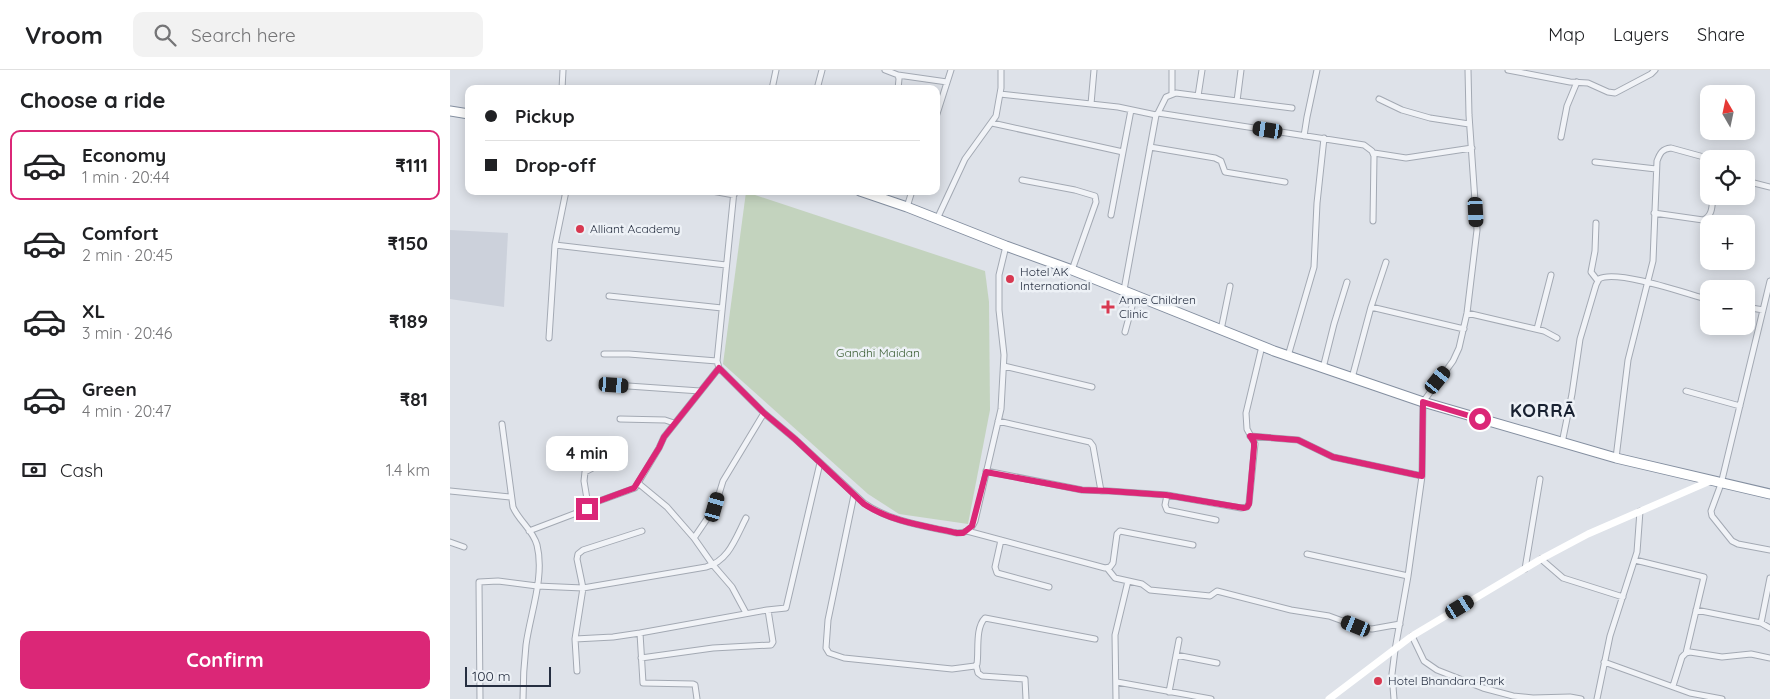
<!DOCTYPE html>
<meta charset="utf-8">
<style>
:root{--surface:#fff;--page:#f2f2f2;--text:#202124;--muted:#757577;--line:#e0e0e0;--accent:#db2777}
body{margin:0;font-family:Quicksand,sans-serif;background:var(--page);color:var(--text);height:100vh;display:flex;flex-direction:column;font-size:19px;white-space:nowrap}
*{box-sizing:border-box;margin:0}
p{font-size:16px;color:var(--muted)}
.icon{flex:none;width:28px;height:28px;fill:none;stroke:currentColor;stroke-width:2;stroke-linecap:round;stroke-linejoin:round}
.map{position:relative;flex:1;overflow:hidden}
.panel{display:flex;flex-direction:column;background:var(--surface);width:450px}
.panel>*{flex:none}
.banner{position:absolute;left:15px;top:15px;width:475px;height:110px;border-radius:10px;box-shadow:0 2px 12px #0003;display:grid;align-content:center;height:110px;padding:0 20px;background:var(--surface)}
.needle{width:32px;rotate:351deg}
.tools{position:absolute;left:1250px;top:15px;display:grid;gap:10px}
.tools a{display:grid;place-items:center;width:55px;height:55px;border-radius:10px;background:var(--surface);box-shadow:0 2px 12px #0003;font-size:25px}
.scale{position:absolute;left:15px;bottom:12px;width:86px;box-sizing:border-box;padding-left:5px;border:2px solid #262f41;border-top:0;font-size:14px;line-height:18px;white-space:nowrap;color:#262f41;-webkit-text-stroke:4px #edf1f6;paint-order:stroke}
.end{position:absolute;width:22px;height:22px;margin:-11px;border:6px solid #db2777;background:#fff;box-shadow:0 0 0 2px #fff}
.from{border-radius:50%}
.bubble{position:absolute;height:35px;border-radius:10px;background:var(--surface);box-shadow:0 2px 12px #0003;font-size:16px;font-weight:800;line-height:35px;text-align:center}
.car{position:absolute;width:15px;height:30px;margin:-15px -8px;border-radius:6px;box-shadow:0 0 4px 1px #0007;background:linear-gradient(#222 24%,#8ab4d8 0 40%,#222 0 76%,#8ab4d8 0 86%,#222 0)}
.banner b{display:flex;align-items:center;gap:18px;height:48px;font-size:19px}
.banner b+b{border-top:1px solid var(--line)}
.banner i{width:12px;height:12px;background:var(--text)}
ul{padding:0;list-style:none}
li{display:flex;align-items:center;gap:15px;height:70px;margin:0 10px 8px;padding:0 10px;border:2px solid transparent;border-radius:10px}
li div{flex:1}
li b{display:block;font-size:19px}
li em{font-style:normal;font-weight:800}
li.on{border-color:var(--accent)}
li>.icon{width:45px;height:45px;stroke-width:1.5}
h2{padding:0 20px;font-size:22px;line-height:60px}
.pay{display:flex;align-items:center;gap:12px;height:55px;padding:0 20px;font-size:19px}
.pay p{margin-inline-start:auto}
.button{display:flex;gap:10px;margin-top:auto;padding:10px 20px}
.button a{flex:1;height:58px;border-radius:10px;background:var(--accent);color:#fff;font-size:20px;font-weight:800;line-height:58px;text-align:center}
header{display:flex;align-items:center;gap:30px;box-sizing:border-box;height:70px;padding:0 25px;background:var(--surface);border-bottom:1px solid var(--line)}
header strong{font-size:24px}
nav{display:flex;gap:28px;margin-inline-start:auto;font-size:18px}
.search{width:350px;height:45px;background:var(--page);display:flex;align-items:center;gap:12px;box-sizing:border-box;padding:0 18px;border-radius:10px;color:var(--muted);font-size:19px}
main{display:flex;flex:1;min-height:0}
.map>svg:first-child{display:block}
.built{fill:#ccd1db}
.green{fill:#c3d3be}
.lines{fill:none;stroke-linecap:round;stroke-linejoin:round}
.street-casing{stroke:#a3a9b3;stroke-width:7}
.highway-casing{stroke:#848fa0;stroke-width:11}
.street{stroke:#f1f3f7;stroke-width:5}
.secondary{stroke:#fff;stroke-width:7}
.highway{stroke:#fff;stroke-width:9}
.route{stroke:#db2777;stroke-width:6}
.poi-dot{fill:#d83850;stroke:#edf1f6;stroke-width:2}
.labels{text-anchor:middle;stroke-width:5;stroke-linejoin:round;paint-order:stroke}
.poi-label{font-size:12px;fill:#262f41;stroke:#edf1f6;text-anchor:start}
.park-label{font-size:12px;fill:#3a5d32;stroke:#edf1f6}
.district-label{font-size:18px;font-weight:bold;letter-spacing:1px;fill:#182131;stroke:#edf1f6}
</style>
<header>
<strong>Vroom</strong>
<div class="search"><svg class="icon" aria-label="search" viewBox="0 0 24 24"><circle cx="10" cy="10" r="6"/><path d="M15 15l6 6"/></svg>Search here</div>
<nav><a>Map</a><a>Layers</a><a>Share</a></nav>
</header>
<main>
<section class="panel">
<h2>Choose a ride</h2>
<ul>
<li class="on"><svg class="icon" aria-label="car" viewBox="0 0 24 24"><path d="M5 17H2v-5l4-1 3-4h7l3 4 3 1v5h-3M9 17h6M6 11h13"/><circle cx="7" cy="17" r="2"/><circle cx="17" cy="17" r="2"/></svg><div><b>Economy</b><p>1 min · 20:44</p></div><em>₹111</em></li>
<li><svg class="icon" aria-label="car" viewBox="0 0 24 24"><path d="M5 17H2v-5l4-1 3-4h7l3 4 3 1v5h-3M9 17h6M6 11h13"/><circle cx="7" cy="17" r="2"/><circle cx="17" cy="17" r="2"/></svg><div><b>Comfort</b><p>2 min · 20:45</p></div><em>₹150</em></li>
<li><svg class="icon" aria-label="car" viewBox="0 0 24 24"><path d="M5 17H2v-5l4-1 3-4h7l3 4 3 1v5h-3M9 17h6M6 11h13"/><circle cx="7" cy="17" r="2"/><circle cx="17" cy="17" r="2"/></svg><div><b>XL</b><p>3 min · 20:46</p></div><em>₹189</em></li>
<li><svg class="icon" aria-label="car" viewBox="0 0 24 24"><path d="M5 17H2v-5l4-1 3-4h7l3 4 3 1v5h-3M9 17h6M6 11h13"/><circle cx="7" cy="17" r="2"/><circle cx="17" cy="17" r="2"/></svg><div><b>Green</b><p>4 min · 20:47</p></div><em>₹81</em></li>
</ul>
<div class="pay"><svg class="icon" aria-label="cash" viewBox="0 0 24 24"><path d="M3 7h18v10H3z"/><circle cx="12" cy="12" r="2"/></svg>Cash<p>1.4 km</p></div>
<div class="button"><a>Confirm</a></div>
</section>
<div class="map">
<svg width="1320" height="629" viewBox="0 0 1320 629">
<rect width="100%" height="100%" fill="#dee2e9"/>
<!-- built -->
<path class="built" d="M0,160L58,163L54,237L0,229Z"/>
<!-- green -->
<path class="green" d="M296,122L535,201L539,232L540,340L518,454L449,444L418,424L273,294Z"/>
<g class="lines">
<defs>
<path id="street" d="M435,0L448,5L449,9L448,19
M1058,0L1120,12L1138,13L1158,22L1165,23L1201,4L1205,0
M448,5L497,12
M112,19L113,0
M322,19L326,0
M367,19L372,0
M722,23V0
M550,24L668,37L706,45
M748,26L752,0
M929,29L952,40L980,48L1019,54
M787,31L791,0
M641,34L644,0
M708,43L716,27L726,23L842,38
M486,47L501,0
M542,53L673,82
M854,66L857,47L867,0
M1111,67L1117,36L1127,12
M700,77L765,88L771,91L775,102L835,112
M924,83L956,88L1022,78
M1145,92L1206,99
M572,110L625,120L645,126L646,132L622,200
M1296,111L1320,117
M262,121L284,125
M284,121L267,291L269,298L314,343L345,369L414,433C441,452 475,456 507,463C516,463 521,460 525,451L551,339L554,285L549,240V205L556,176
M457,137L462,121
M1204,143L1253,150C1263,146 1262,135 1263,126
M661,145L681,40
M487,149L515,89L546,46L551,18V0
M1146,153L1145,181L1141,202L1148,211
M105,175L276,195
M1320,211L1271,414L1261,441L1262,446L1282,471L1288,474L1320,480
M674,220L706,45L708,43L914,75L922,81L924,86L923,151
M159,226L272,238
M921,237L1014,259
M1296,237L1313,240
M1017,243L1094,261L1107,268
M1087,259L1101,205
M771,260L780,216
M675,262L685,225
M99,268L105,175L116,121
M154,284H179L267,291
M838,286L864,197L867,133L874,68
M554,296L642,317
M873,298L884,254L897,212
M902,308L921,237L936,192
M164,315L250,321
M1236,321L1290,336
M170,349L215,350L224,353
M548,351L640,372L643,376L651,421
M52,354L63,437C69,451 83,460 87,475C95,507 80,544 76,575C74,593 73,611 73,629
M800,366L848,370L883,387L972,406
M1112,373L1122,324L1130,269L1146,215L1149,209C1166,199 1238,224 1259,230
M1166,388L1178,290L1203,191L1207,91C1210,83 1212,79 1221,78L1261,89
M536,401L632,420L659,421L717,425L791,438L797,437L799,433L805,374L797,359L796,343L812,276
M188,413L217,437L244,468L263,495L282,517L296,543
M0,421L61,427
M404,425L378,550L376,578L379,583L394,588L502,599L525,596L527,594C529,581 525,558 535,548L645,569
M717,425L715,435L717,440L766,450
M138,435L185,418L209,378L214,367L269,298
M79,461L137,439L138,435L134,411L135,402L160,389
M517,461L655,498L660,497L663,493L667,464L670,461L743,475
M244,468L265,437L273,411L314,343
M551,470L545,497L547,503L599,517
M0,472L14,477
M857,484L958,506
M1091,489L1113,508L1173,527
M1185,490L1254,507L1236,583
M657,498L665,508L692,514L700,520L760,526L767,521L841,540L879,546L912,558L922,559L950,554
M1075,499L1090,409
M1246,540L1311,553L1320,558
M1311,553L1320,508
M190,563L193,613L243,614L245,615L247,629
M962,566L974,591L987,600L1033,618L1063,626L1083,628L1120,627L1131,629
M125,569L163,567L190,563L317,540L336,538L370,393
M726,585L767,593
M191,588L263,578L321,575L323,572L318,540
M1154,592L1240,623L1272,629
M526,595L528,603L532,606L575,609L576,629
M127,601L125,569L133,518L127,489L128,484L133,480L192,461
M667,612L761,629
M1223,616L1232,587L1236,583L1240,582L1272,587L1301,584L1320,588
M719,622L729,570
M30,629L29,512L48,511L87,516L133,518L256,497C279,491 286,467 296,448
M666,629L665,565L678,511
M944,629L942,604L945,580L958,506L972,406L973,332L1003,291L1009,278L1017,243L1027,160L1019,45L1018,0
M1147,629L1160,566L1187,482L1190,441"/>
<path id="highway" d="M0,41L19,44
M410,121L457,137L556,176L622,200L824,281L973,332L1166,388L1320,424"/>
</defs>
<!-- street casing -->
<use href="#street" class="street-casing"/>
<!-- highway casing -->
<use href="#highway" class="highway-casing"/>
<!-- street -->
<use href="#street" class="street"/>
<!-- secondary -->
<path class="secondary" d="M879,629L962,566L1091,489L1138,464L1260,411"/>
<!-- highway -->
<use href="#highway" class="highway"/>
</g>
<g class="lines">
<!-- route -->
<path class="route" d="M137,439L138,435L184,418L209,378L214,367L269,298L314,343L345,369L414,434C441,452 475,456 507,463H513L522,456L536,402L632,420L659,421L716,425L794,438L797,437L799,434L804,377V372L800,366L848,370L883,387L972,406L973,332L1030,349"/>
</g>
<!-- markers -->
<g class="poi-dot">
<circle cx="130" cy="159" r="5"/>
<circle cx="560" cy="209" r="5"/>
<path d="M655.5 229.5h5v5h5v5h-5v5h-5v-5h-5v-5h5z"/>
<circle cx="928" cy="611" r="5"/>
</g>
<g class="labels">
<!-- poi labels -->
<g class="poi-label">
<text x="140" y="163">Alliant Academy</text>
<text x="570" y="206">Hotel AK<tspan x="570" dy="14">International</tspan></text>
<text x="669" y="234">Anne Children<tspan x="669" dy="14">Clinic</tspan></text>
<text x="938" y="615">Hotel Bhandara Park</text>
</g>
<!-- park labels -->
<g class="park-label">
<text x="428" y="287">Gandhi Maidan</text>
</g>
<!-- district labels -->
<g class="district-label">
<text x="1093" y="347">KORRĀ</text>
</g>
</g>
</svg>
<div class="tools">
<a><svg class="needle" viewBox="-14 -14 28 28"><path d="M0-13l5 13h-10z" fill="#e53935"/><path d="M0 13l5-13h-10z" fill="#757577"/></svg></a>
<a><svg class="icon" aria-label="locate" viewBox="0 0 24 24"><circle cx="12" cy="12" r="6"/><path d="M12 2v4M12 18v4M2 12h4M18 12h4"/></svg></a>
<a>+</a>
<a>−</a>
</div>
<div class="scale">100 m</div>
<i class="end from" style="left:1030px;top:349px"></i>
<i class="end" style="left:137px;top:439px"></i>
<div class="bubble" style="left:96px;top:366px;width:82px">4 min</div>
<i class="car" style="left:818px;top:60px;rotate:279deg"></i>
<i class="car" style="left:1026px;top:142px;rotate:177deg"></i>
<i class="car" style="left:988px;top:310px;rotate:39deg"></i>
<i class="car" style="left:164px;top:315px;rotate:94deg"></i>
<i class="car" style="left:265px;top:437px;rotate:16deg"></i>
<i class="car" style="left:1010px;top:537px;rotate:59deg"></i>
<i class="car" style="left:906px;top:556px;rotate:292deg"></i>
<div class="banner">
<b><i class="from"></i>Pickup</b>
<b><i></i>Drop-off</b>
</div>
</div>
</main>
